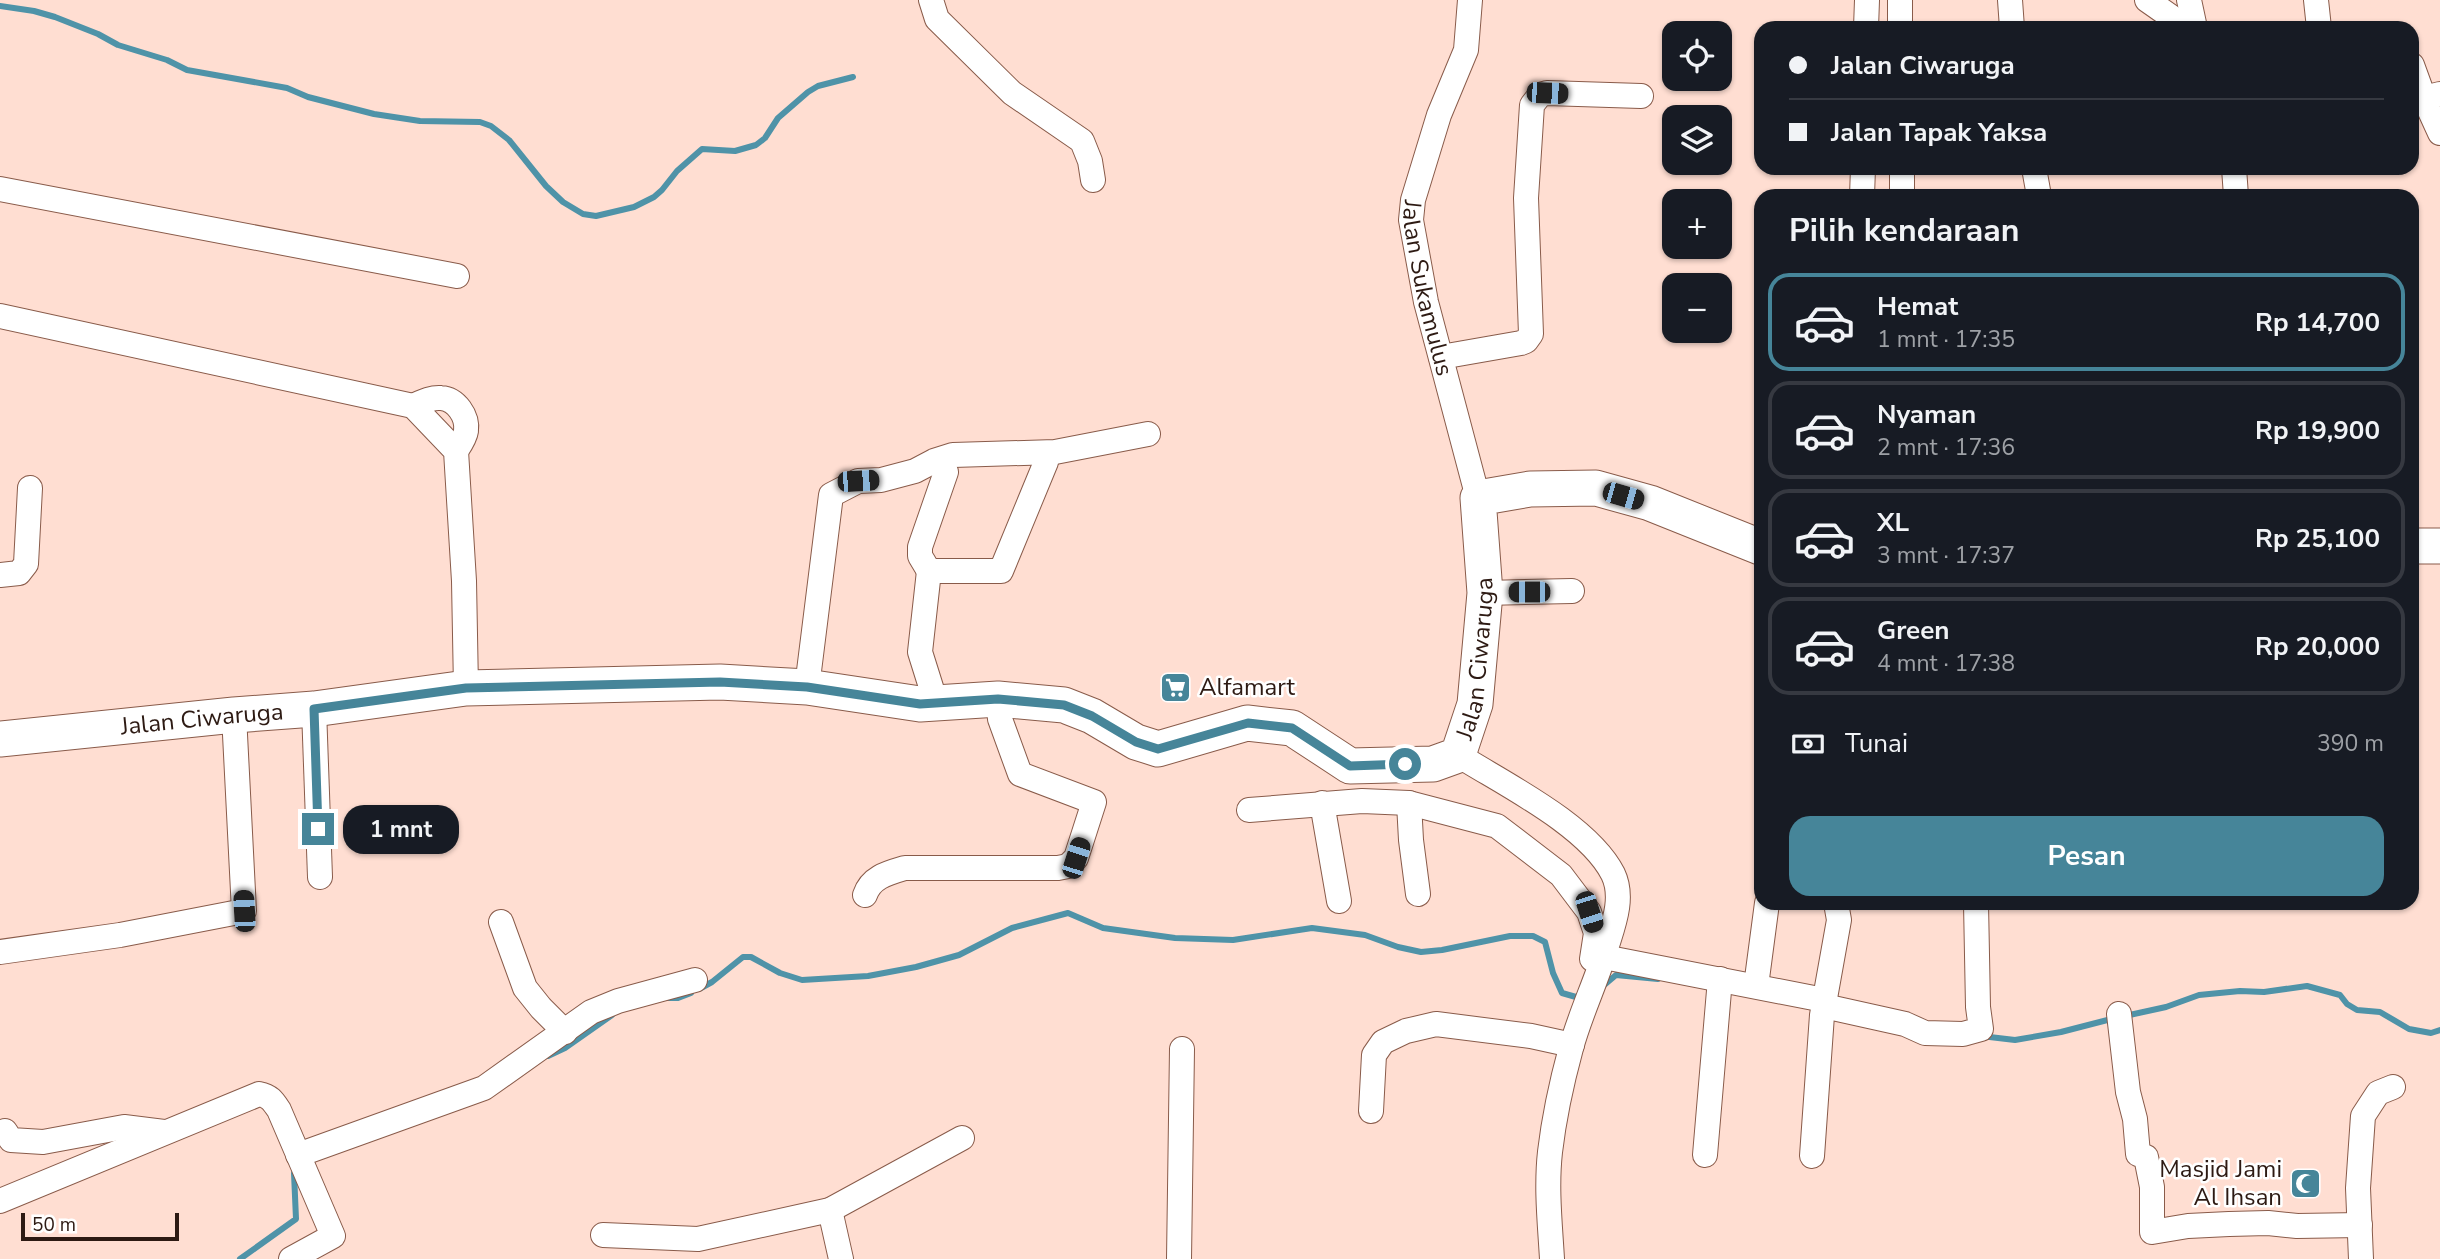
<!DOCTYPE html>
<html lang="id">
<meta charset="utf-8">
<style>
:root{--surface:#171b24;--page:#242831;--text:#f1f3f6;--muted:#9ea1a6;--line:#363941;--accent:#468599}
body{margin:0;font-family:"Nunito Sans",sans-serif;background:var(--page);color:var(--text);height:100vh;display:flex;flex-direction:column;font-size:26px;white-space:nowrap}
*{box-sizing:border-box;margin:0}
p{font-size:23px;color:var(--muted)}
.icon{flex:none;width:38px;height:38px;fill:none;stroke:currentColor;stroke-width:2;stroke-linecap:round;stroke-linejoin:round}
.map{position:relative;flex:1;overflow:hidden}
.side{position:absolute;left:1754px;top:189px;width:665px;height:721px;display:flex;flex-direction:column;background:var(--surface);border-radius:21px;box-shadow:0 2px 5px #0004}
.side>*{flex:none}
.hud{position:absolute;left:1754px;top:21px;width:665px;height:154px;border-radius:21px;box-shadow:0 2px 5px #0004;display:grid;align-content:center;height:154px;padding:0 35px;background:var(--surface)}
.buttons{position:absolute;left:1662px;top:21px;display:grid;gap:14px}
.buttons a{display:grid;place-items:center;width:70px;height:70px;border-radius:14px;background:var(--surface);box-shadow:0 2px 5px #0004;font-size:35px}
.scale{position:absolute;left:21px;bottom:18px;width:158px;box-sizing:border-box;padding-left:7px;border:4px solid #2d1a13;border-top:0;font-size:19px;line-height:24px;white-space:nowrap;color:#2d1a13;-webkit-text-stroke:5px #fff;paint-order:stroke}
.end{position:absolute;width:32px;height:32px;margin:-16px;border:9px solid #468599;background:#fff;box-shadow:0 0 0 4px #fff}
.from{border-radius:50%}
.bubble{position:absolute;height:49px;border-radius:21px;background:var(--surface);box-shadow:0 2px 5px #0004;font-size:23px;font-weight:700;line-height:49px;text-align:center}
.car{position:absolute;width:21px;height:42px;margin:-21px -10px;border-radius:9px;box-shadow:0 0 5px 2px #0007;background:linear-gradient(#222 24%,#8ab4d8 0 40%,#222 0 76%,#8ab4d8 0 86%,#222 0)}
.hud b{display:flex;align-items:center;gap:24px;height:66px;font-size:26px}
.hud b+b{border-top:2px solid var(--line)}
.hud i{width:18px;height:18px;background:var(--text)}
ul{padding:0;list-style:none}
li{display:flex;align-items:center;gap:21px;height:98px;margin:0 14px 10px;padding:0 21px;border:4px solid var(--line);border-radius:21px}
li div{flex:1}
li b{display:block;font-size:26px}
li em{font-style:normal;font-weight:700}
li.on{border-color:var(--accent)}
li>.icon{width:63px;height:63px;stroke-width:1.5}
h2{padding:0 35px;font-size:32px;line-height:84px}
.pay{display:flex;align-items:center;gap:18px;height:77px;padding:0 35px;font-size:26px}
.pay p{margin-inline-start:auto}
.cta{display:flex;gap:14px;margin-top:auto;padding:14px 35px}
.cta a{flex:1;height:80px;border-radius:21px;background:var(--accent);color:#fff;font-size:28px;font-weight:700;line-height:80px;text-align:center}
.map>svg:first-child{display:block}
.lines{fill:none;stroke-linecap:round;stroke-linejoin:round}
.stream{stroke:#4f93a8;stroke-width:6}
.street-casing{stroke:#895b4a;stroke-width:26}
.secondary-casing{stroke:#895b4a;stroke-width:37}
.street{stroke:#fff;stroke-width:24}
.secondary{stroke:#fff;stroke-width:35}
.route{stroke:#468599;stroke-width:9}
.labels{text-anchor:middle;stroke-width:5;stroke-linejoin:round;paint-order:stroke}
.street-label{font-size:24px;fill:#2d1a13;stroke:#fff}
.poi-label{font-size:24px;fill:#2d1a13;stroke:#fff;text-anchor:start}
</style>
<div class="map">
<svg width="2440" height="1259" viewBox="0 0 2440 1259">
<rect width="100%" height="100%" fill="#ffded2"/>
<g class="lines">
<!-- stream -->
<path class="stream" d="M0,6L34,11L55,17L98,34L118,45L167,60L187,70L287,88L308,97L374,114L420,121L480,122L491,126L509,140L546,186L563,202L583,214L596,216L634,207L654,197L662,190L677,171L702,149L735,151L756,145L765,138L778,118L808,92L818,86L853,77
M1603,986L1616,975L1658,979
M701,988L712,982L743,957H751L780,973L802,980L868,976L916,967L959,955L1012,928L1068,913L1103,928L1175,938L1233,940L1312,928L1365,935L1398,947L1421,952L1442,950L1510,936H1533L1545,942L1553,973L1562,993L1576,997L1580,996
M668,998H678L691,993
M2125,1016L2166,1007L2199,995L2240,991L2264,992L2307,986L2340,995L2347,1004L2357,1010L2380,1012L2409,1029L2431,1033L2440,1030
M1981,1036L2015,1040L2061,1032L2115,1018
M548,1056L565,1048L612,1015
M240,1259L296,1219L294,1173L297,1171"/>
<defs>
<g id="street">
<path d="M931,0L937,19L1012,93L1082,141L1090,161L1093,180"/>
<path id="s1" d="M1470,0L1466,50L1439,115L1413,200L1411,220L1426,302L1478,498"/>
<path d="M1900,0V28"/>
<path d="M2010,0L2012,28"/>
<path d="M2147,0L2187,28"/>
<path d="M2189,0L2195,28"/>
<path d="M2316,0L2319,28"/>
<path d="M1866,28L1867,0"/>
<path d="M2412,65L2424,98"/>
<path d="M2440,94L2424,98L2440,133"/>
<path d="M1902,168V196"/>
<path d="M2034,168L2039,196"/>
<path d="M2234,168L2236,196"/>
<path d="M0,189L457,276"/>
<path d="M1862,196L1863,168"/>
<path d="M0,316L413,406L456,451L464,581L466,688"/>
<path d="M1441,357L1521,343L1526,341L1531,334L1526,198L1532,105L1540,95L1547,93L1641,96"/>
<path d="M413,406C422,402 432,397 441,398C456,399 468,416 466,431C465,438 460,445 456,451"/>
<path d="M929,571L920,556V547L946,472"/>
<path d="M0,575L19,573L26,564L30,488"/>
<path d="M1485,593L1572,591"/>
<path d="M807,687L831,495L858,481L881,480L915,471L934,461L953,455L1055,452L1148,434"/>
<path d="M936,703L920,652L929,571H1001L1046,462"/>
<path d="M314,709L320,877"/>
<path d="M1458,755C1504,784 1588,825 1613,874C1625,899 1612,928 1605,952C1595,984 1580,1015 1571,1048C1562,1081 1554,1118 1550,1152C1546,1188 1550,1224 1552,1259"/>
<path d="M1322,803L1339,901"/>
<path d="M1409,803L1411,840L1418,894"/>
<path d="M1249,810L1362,801L1409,803L1497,826L1561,875L1589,912L1596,933L1592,959"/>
<path d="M865,895C871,877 888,873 905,868H1058L1068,866L1076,858L1094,802L1020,774L1000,719L998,699"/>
<path d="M501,922L525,988L541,1008L565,1032"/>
<path d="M0,952L120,935L244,911L234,715"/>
<path d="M1604,957L1824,1000"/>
<path d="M1756,986L1767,903"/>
<path d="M1824,1006L1905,1024L1925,1033L1963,1034L1981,1029L1978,1007L1976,903"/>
<path d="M2119,1014L2128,1092L2135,1119L2138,1154L2146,1157L2152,1187V1232L2188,1226L2229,1224L2268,1223L2297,1226L2360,1225"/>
<path d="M1371,1111L1374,1055L1383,1042L1406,1031L1436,1024L1531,1036L1572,1045"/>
<path d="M5,1131L11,1140L43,1142L124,1127L164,1132"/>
<path d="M298,1155L484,1088L591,1012L618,1001L695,980"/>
<path d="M1705,1155L1720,979"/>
<path d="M1812,1156L1822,1015L1839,920L1836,903"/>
<path d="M0,1201L259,1094C270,1096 273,1101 279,1110L333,1236L291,1259"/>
<path d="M830,1210L841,1259"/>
<path d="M603,1235L698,1239L830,1210L962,1138"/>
<path d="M1179,1259L1182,1049"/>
<path d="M2361,1259L2358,1188L2363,1116L2378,1093L2393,1087"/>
</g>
<g id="secondary">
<path d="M2412,546H2440"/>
<path id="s2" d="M0,739L234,715L314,709L466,688L720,682L807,687L920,704L998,699L1064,705L1092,716L1136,742L1158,749L1247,723L1292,728L1350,766L1433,764L1458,755L1475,704L1485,593L1478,498L1530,489L1596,488L1650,503L1760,547"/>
</g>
</defs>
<!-- street casing -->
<use href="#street" class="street-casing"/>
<!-- secondary casing -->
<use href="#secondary" class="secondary-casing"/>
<!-- street -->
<use href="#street" class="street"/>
<!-- secondary -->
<use href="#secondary" class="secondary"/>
</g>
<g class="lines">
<!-- route -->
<path class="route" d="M318,829L314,709L466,688L720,682L807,687L920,704L998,699L1064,705L1092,716L1136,742L1158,749L1248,723L1292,728L1350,766L1405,764"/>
</g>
<!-- icons -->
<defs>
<symbol id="supermarket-square" viewBox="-11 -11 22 22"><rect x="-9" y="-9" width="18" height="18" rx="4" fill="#468599" stroke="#fff"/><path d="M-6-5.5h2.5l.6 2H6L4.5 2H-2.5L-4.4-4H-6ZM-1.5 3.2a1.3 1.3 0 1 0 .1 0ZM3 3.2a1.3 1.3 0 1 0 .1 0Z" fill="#fff"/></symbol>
<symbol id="mosque-square" viewBox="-11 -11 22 22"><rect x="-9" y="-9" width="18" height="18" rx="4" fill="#468599" stroke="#fff"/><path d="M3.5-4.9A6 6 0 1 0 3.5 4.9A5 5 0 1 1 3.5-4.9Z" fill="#fff"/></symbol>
</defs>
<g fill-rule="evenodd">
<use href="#supermarket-square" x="1158" y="670" width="35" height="35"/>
<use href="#mosque-square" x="2288" y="1166" width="35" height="35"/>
</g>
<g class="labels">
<!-- street labels -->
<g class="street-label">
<text dy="8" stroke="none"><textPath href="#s1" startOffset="299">Jalan Sukamulus</textPath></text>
<text dy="8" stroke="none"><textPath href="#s2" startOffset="1589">Jalan Ciwaruga</textPath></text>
<text dy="8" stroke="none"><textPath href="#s2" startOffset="203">Jalan Ciwaruga</textPath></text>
</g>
<!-- poi labels -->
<g class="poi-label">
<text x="1199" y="695">Alfamart</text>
<text x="2282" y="1177" text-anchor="end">Masjid Jami<tspan x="2282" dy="28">Al Ihsan</tspan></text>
</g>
</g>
</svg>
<div class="buttons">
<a><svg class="icon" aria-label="locate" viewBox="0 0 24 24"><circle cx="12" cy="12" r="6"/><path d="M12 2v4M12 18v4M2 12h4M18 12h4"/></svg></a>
<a><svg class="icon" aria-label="layers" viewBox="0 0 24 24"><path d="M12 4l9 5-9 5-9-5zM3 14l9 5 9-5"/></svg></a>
<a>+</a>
<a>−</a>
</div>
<div class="scale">50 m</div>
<i class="end from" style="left:1405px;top:764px"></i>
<i class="end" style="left:318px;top:829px"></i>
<div class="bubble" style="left:343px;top:805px;width:116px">1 mnt</div>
<i class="car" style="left:1547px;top:93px;rotate:92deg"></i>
<i class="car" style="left:858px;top:481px;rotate:87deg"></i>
<i class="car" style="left:1623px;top:496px;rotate:106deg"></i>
<i class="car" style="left:1529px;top:592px;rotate:270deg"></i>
<i class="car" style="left:1076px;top:858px;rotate:18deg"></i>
<i class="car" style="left:244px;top:911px;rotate:357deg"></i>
<i class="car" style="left:1589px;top:912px;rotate:162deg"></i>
<div class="hud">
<b><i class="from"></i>Jalan Ciwaruga</b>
<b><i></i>Jalan Tapak Yaksa</b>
</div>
<section class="side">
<h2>Pilih kendaraan</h2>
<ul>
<li class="on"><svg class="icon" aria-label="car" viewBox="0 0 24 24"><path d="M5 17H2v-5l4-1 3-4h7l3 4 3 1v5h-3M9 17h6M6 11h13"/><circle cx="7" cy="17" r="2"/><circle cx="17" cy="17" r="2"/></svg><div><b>Hemat</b><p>1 mnt · 17:35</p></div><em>Rp 14,700</em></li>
<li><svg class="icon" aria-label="car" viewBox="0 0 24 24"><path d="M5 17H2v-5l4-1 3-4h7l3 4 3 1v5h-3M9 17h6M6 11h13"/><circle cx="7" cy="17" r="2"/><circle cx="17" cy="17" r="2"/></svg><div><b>Nyaman</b><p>2 mnt · 17:36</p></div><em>Rp 19,900</em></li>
<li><svg class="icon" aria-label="car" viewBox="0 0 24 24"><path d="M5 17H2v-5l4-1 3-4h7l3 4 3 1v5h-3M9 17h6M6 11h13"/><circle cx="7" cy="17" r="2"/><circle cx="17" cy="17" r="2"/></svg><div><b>XL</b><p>3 mnt · 17:37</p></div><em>Rp 25,100</em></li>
<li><svg class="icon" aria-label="car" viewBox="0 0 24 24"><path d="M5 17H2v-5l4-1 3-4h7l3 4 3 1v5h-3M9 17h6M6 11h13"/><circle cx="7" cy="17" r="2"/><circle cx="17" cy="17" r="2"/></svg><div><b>Green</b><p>4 mnt · 17:38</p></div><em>Rp 20,000</em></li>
</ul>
<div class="pay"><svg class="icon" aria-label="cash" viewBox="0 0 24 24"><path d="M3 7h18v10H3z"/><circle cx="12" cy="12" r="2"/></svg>Tunai<p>390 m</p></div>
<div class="cta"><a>Pesan</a></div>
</section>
</div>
